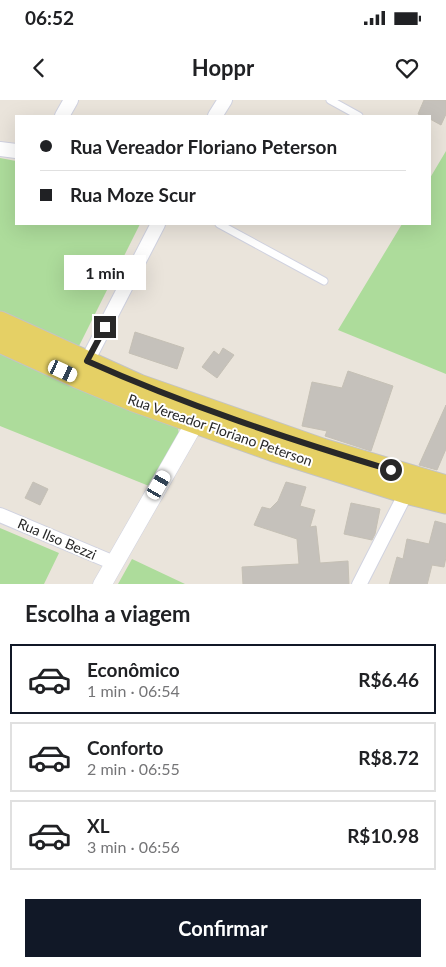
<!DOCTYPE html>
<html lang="pt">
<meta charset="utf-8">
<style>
:root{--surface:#fff;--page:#f2f2f2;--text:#202124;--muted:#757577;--line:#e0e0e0;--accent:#111827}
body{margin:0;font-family:Lato,sans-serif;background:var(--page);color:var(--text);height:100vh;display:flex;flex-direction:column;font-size:19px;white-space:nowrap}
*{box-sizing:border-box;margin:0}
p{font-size:16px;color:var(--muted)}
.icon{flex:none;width:28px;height:28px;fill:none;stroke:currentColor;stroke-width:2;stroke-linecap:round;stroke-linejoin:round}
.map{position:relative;height:484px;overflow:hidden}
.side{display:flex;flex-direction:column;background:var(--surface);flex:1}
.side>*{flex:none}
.guide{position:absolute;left:15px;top:15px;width:416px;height:110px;border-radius:0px;box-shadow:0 5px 20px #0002;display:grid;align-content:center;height:110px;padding:0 25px;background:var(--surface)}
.end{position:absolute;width:22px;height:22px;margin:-11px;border:6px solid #282828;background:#fff;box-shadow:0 0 0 2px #fff}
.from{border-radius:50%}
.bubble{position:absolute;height:35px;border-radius:0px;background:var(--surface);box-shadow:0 5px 20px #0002;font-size:16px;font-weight:700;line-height:35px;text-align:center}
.car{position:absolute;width:15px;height:30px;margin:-15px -8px;border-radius:6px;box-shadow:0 0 4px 1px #0007;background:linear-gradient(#fff 24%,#345 0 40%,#fff 0 76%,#345 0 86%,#fff 0)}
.guide b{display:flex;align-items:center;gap:18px;height:48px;font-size:19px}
.guide b+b{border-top:1px solid var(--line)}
.guide i{width:12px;height:12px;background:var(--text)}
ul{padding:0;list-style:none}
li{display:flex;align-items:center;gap:15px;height:70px;margin:0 10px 8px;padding:0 15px;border:2px solid var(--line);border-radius:0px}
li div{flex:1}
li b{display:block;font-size:19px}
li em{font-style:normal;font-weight:700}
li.selected{border-color:var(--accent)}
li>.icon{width:45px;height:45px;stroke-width:1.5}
h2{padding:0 25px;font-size:22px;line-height:60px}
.cta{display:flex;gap:10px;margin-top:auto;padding:10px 25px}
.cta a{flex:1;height:58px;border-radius:0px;background:var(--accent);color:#fff;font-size:20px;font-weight:700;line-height:58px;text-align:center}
.status{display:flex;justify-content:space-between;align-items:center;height:35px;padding:0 25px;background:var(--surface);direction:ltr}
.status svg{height:14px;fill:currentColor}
header{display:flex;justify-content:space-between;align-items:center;height:65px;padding:0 25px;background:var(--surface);font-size:22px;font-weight:700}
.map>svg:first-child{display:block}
.green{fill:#addc9b}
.building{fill:#c5c1bb;stroke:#c5c0b5}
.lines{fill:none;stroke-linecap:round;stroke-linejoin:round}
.service-casing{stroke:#d0d2e0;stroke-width:9}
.minor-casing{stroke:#d0d2e0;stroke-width:16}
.tertiary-casing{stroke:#d0d2e0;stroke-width:19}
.primary-casing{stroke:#c3c3c3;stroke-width:23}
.service{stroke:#fff;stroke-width:7}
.minor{stroke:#fff;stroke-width:14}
.tertiary{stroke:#fff;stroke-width:18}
.primary{stroke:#e5d065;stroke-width:21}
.route{stroke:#282828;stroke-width:6}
.labels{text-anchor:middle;stroke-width:4;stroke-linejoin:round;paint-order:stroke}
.street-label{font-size:14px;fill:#282828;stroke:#fff}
</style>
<div class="status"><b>06:52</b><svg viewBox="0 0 49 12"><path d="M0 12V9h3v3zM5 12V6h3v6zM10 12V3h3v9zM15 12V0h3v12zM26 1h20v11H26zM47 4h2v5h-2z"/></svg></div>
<header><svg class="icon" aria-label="back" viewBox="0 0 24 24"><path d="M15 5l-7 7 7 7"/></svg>Hoppr<svg class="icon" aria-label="heart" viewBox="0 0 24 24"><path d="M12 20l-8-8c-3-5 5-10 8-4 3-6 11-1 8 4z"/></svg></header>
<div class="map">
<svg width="446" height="485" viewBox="0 0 446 485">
<rect width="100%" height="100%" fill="#eae4db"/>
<!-- green -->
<path class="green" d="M446,51V274L338,230L402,124H430V78Z
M0,58L16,61V124H140L78,248L0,212Z
M0,253L178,328L179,334L149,386L0,326Z
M0,428L59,453L44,484H0Z
M132,459L185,484H118Z"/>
<!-- building -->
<path class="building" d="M424,0H446V14L441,25L430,19V16H423L418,14Z
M135,232L184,248L177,269L129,253Z
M223,248L234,255L217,278L202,267L214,251L219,255Z
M348,271L393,286L371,351L325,336L327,331L302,326L312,282L342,288Z
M446,305V349L437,370L419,365Z
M33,382L48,389L40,405L25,398Z
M286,382L306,387L300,406L315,410L310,427L316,426L320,463L348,461L349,485H243L242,467L299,464L297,439L254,425L262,407L270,409L278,401Z
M351,403L380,409L375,434L372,440L344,434Z
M435,421L446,424V457L444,467L432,465L427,485H389L397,457L403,459L407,439L429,444Z"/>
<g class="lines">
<defs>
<path id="service" d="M330,0L359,16
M219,124L324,181"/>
<path id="minor" d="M62,16L71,0
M215,16L225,0
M0,49L16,51
M83,269L158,124
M0,415L114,463
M359,485L406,393"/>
<path id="tertiary" d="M102,485L201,312"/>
<path id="primary" d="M0,222L139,285L322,349L446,386
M0,242L79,278L134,301L274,351L406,393L446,403"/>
</defs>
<!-- service casing -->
<use href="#service" class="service-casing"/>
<!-- minor casing -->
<use href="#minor" class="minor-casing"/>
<!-- tertiary casing -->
<use href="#tertiary" class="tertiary-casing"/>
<!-- primary casing -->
<use href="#primary" class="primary-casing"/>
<!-- service -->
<use href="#service" class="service"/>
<!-- minor -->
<use href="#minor" class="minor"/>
<!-- tertiary -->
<use href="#tertiary" class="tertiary"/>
<!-- primary -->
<use href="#primary" class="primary"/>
</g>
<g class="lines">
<!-- route -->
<path class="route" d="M105,227L87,261C185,305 288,339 391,370"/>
</g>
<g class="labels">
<!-- street labels -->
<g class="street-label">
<text transform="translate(220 330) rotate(19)" y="5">Rua Vereador Floriano Peterson</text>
<text transform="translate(57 439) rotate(23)" y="5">Rua Ilso Bezzi</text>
</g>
</g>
</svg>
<i class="end from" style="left:391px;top:370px"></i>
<i class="end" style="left:105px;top:227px"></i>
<div class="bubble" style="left:64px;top:155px;width:82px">1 min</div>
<i class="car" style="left:63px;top:271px;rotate:115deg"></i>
<i class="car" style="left:159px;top:385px;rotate:30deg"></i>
<div class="guide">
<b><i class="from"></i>Rua Vereador Floriano Peterson</b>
<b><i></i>Rua Moze Scur</b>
</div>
</div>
<section class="side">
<h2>Escolha a viagem</h2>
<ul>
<li class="selected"><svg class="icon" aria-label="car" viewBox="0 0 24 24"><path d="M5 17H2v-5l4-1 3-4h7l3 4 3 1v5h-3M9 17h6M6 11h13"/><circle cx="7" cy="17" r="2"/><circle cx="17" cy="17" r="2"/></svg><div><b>Econômico</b><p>1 min · 06:54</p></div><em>R$6.46</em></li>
<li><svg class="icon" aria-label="car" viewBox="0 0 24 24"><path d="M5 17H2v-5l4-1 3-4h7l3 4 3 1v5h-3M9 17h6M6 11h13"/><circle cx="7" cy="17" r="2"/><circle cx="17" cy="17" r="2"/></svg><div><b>Conforto</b><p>2 min · 06:55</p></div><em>R$8.72</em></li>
<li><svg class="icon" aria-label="car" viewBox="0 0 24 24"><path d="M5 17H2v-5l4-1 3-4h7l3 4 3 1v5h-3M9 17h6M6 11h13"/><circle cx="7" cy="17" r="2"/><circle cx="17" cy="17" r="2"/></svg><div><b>XL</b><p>3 min · 06:56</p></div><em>R$10.98</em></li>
</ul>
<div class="cta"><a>Confirmar</a></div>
</section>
